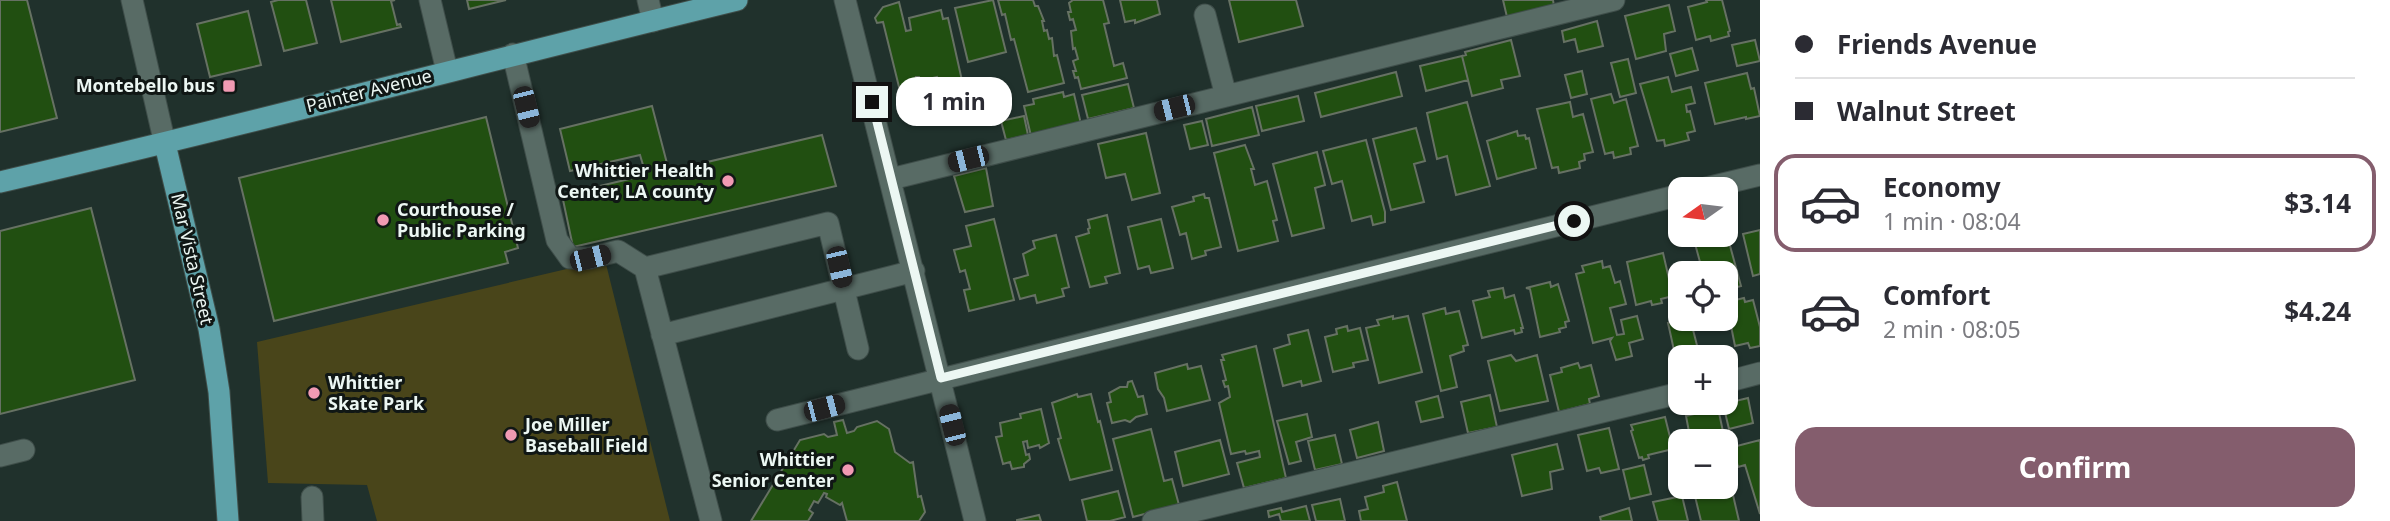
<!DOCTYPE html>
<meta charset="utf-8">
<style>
:root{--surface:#fff;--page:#f2f2f3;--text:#2b2b33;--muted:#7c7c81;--line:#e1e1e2;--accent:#845d6d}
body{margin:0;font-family:"Noto Sans",sans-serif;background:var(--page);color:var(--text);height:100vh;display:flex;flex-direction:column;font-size:26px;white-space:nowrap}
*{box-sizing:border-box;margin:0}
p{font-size:23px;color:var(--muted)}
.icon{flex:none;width:38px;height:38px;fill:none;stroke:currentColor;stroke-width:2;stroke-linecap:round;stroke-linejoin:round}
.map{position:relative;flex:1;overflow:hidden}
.panel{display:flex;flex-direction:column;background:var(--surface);width:630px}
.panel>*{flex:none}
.top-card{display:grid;align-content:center;height:154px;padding:0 35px;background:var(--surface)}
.needle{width:46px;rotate:256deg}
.tools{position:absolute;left:1668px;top:177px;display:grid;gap:14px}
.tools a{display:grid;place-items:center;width:70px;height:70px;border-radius:14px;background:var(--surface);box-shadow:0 2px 5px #0004;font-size:35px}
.end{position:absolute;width:32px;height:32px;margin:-16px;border:9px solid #ecf7f3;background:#111;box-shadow:0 0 0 4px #111}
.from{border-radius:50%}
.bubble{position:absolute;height:49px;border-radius:21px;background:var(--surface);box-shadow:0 2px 5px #0004;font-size:23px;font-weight:700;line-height:49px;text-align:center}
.car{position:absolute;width:21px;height:42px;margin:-21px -10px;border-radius:9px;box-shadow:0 0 5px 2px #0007;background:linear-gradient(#222 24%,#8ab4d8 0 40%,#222 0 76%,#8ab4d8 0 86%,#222 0)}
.top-card b{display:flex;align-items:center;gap:24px;height:66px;font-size:26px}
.top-card b+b{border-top:2px solid var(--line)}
.top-card i{width:18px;height:18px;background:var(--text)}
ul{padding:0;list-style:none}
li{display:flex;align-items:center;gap:21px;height:98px;margin:0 14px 10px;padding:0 21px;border:4px solid transparent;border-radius:21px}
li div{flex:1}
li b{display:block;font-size:26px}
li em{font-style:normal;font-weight:700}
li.current{border-color:var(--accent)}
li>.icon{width:63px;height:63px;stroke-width:1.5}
.button{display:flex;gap:14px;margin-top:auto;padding:14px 35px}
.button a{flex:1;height:80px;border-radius:21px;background:var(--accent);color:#fff;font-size:28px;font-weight:700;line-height:80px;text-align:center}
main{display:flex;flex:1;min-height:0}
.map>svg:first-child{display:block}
.green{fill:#49451a}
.building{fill:#214f11;stroke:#667163;stroke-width:2}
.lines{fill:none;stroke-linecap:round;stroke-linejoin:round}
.minor-casing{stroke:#3f4e4a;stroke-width:23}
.major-casing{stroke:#3f4e4a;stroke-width:23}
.minor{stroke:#586b65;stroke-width:21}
.major{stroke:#5ea2a9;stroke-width:21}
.route{stroke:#ecf7f3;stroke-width:9}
.poi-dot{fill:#f19ab3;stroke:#101715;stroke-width:2.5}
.labels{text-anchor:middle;stroke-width:6;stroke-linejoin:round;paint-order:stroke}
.poi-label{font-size:18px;font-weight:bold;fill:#ecf7f3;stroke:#101715;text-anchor:end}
.street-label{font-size:18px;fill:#ecf7f3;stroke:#101715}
</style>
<main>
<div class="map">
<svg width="1760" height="521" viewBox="0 0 1760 521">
<rect width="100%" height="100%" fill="#20312c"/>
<!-- green -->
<path class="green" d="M605,260L670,521H377L367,485L268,483L257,342Z"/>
<!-- building -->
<path class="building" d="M0,0H27L57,118L0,132Z
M278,0H306L317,43L284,51L271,2Z
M331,0H395L391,1L397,25L400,24L401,27L341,42Z
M467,0H506L469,9Z
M993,0L1006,52L968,62L955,8Z
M998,0H1033L1035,6H1038L1044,21H1042L1044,31L1047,30L1049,39L1052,38L1054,56L1057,55L1064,83L1028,92L1014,39L1011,40L1005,14L1002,15Z
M1073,0H1103L1109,23L1104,24L1114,66L1123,63L1127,78L1081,89L1078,77L1075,78L1073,71H1076L1073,61L1078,59L1075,48L1073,49L1071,31L1076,30L1073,19L1070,20L1068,12H1071L1069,3Z
M1120,0H1157L1160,14L1135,23V20L1125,22Z
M1229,0H1296L1303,26L1239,42Z
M1503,0H1553L1554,6L1507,17Z
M1706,0H1722L1730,31L1728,32L1729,36L1711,41L1710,36L1696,40L1688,7L1707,2Z
M899,2L906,31L911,30L909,18L941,10L943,19L948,18L965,94L943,99L937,77L920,81L919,77H916L919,90L901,95L883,22L877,23L875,18L883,7Z
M1669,5L1675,31L1664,34L1666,51L1636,59L1625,16Z
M248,11L261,65L210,77L197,24Z
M1597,21L1603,46L1578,52L1575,39L1564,42L1562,31Z
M1511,40L1520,76L1501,80L1503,88L1472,96L1462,56L1466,55L1465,52Z
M1755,40L1760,61L1737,66L1732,45Z
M1692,48L1698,70L1676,76L1670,54Z
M1462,56L1468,80L1426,91L1420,66Z
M1628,59L1636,93L1620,97L1611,63Z
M1582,71L1587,94L1571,98L1565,75Z
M1396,72L1402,96L1321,117L1315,93Z
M1747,73L1751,89L1754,88L1760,116L1746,119V117L1715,124L1705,83Z
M1668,77L1672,92L1691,87L1695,103L1686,105L1687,112L1690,111L1695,131L1687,133L1689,140L1665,146L1664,140L1657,141L1640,84Z
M1128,84L1134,108L1088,119L1082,95Z
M1063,92L1064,97L1074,94L1081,124L1031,136L1024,106L1034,104L1033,99Z
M1611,94L1614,103L1626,99L1638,146L1630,148L1631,154L1614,158L1613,152L1605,154L1591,99Z
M1298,96L1304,121L1262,131L1256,106Z
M1467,102L1490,186L1456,195L1447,156L1437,159L1427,113Z
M1570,102L1573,117L1583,114L1593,152L1584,154L1585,160L1579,162L1580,168L1559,173L1558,167L1552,168L1537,109Z
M652,106L669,171L822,135L836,186L573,247L562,195L646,175L640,155L570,171L560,129Z
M1252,107L1259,135L1212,146L1206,119Z
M1024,116L1028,135L1006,140L1001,121Z
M486,117L518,248L505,252L508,263L274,321L239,178Z
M1202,121L1208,145L1190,149L1184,125Z
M1416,128L1425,161L1414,164L1424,202L1391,210L1373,139Z
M1517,131L1518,136L1525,135L1526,139L1529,138L1536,168L1497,179L1487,141Z
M1146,133L1160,193L1132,200L1125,174L1106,178L1098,144Z
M1366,140L1385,212V222L1373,225L1371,216L1352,221L1342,181L1332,184L1323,151Z
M1245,145L1254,169H1251L1255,185L1267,181L1277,220L1273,221L1278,241L1238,251L1214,153Z
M1317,152L1325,185L1315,188L1324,228L1292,236L1273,164Z
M986,168L993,206L965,212L954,176Z
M1204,194L1205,198H1209L1221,247L1205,251L1206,255L1192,259L1186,233L1180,235L1172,207L1194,201L1193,197Z
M91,208L135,380L0,414V231Z
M1107,215L1120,273L1105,277L1107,283L1090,287L1076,237L1089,233L1088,229L1090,228L1088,220Z
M994,219L1014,300L969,311L964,290L970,289L965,270L960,272L954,250L971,246L966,226Z
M1161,219L1173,268L1151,273L1149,266L1138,269L1128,227Z
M1760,230V274L1753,276L1743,234Z
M1726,231L1741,286L1726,290V273H1703L1694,240L1716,234H1726Z
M1056,235L1069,287L1062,289L1064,296L1037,303L1035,295L1020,299L1014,279L1028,275L1023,254L1035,248L1033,241Z
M1663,253L1673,296L1661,299L1662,303L1652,305L1651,301L1636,305L1627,262Z
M1602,261L1603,268L1610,266L1615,283L1620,281L1626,304L1610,308L1617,335L1624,334L1621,320L1637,316L1643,339L1629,343L1632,356L1616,360L1610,341L1612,338L1593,343L1576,274L1584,272L1582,266Z
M1550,282L1551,287L1558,284L1569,321L1565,322L1566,327L1559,329L1560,332L1540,337L1530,289L1526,288Z
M1503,288L1505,298L1514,295L1523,328H1521L1522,332L1515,334L1514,330L1482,338L1473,301L1490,297L1488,291Z
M1744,298L1745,302L1753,300L1760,327V346L1750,348L1748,343L1735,346L1727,306L1736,304L1735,300Z
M1445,308L1446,314L1459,311L1468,345L1463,346L1464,351L1450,356L1457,387L1441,391L1423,314Z
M1393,316V319L1408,316L1422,372L1379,383L1366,328L1379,325L1377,320Z
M1685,318H1690L1700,357H1680L1679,373L1668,323Z
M1347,326L1348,331L1360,328L1368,360L1353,363L1354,367L1333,372L1325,337L1337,334L1336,329Z
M1308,330L1321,381L1302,386L1301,381L1283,386L1274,349L1290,344L1288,335Z
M1256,346L1286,478L1244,488L1237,463L1260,457L1259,451L1246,454L1245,451L1231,454L1219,403L1230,397L1228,386L1225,387L1223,381L1226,380L1221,360H1224L1222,355Z
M1511,355L1516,361L1537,355L1548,401L1500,411L1488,361Z
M1578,363L1580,368L1591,365L1599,396L1589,399L1590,404L1559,412L1550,375L1562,372L1561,368Z
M1187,364L1188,369L1201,366L1210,400L1167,411L1164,398L1158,389L1155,373Z
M1132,381L1138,397L1143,396L1147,414L1136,417L1130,422L1125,420L1112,423L1107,403L1111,402L1109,393L1120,387H1127L1128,382Z
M1077,394L1078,397L1091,394L1098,422L1100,421L1112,470L1070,480L1058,439L1061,438L1052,403Z
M1490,395L1497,427L1468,433L1461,402Z
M1438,396L1443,417L1421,422L1416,402Z
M1748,398L1753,423L1729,429L1723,404Z
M1718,408L1725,441L1680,442L1679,439L1690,437L1686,416Z
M1041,409L1049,443L1040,448L1039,445L1028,448L1027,441L1023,442L1026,455L1029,454L1030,459L1024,464V467L1012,469L1010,462L1003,464L996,437L1002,436L1000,423L1021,418L1020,414Z
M1307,414L1312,437L1296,442L1301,461L1289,464L1277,421Z
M1665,417L1673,449L1648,455L1649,458L1643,460L1642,457L1639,458L1631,431L1633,430L1631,425Z
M843,420L847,433L854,431L857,427L877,421L889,429L895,452L910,463L913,462L918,497L921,496L925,512L919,521H847L842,503L840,505L826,497L827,494L824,493L818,503L814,501L809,510L813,513L808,521H751L800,440L824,434L828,437L837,435L834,422Z
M1378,422L1384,451L1357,458L1350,430Z
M1609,428L1619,469L1601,473L1599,468L1587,471L1578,435Z
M1151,429L1164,481L1172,479L1179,505L1133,517L1113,439Z
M1335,435L1342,464L1315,470L1308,441Z
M1220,440L1229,474L1183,486L1175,452Z
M1760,440V514L1745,465L1738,467L1733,447Z
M1557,444L1563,469L1550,472L1552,489L1522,496L1512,455Z
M1644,465L1651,494L1630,499L1623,470Z
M1726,466H1728L1732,481L1730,482L1739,521H1701L1693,488L1726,486Z
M1397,482L1407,521H1361L1359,511L1368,509L1365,497L1384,492L1383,486Z
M1118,491L1125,517L1110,521H1087L1082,500Z
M1682,496L1688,521H1658L1653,502Z
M1340,499L1345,521H1316L1312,505Z
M1306,506L1310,521H1281L1279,514L1269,517L1268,511L1281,508L1282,512Z
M1629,508L1632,521H1601L1600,517Z
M1039,515L1041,521H1017V520Z"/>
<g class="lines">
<defs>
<path id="minor" d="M132,0L165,144
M430,0L447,71
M648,0L653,21
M845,0L975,521
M1205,15L1226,96
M513,54L557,240L570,258H590L618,251L645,268L711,521
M891,179L1614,0
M1702,189L1760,175
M645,268L828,223L858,349
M662,335L914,271
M1726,382L1760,373
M777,420L1680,195
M0,456L24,450
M312,497L313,521
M1153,521L1680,393"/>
<path id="major" d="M165,144L209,329L219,392L228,521
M0,182C246,125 491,60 737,0"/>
</defs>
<!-- minor casing -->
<use href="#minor" class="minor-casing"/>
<!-- major casing -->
<use href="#major" class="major-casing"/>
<!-- minor -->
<use href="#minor" class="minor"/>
<!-- major -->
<use href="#major" class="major"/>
</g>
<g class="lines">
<!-- route -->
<path class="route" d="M872,102L941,378L1574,221"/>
</g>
<!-- markers -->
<g class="poi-dot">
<rect x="222" y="79" width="14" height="14" rx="3.5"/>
<circle cx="728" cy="181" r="7"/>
<circle cx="383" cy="220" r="7"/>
<circle cx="314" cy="393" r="7"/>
<circle cx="511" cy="435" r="7"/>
<circle cx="848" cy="470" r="7"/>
</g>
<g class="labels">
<!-- poi labels -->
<g class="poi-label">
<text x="215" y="92">Montebello bus</text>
<text x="714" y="177">Whittier Health<tspan x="714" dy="21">Center, LA county</tspan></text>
<text x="397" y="216" text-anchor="start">Courthouse /<tspan x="397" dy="21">Public Parking</tspan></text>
<text x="328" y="389" text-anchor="start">Whittier<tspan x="328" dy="21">Skate Park</tspan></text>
<text x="525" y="431" text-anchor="start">Joe Miller<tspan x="525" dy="21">Baseball Field</tspan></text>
<text x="834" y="466">Whittier<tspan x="834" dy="21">Senior Center</tspan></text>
</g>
<!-- street labels -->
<g class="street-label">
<text transform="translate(369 91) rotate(-14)" y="6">Painter Avenue</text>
<text transform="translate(192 259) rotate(77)" y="6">Mar Vista Street</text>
</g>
</g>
</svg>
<div class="tools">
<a><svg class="needle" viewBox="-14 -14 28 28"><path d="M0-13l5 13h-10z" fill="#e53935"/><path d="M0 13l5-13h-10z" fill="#7c7c81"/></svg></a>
<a><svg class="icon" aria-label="locate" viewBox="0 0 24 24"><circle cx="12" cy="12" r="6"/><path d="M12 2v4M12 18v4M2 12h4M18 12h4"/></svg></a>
<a>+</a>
<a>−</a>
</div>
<i class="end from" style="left:1574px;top:221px"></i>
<i class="end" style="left:872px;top:102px"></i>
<div class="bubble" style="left:896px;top:77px;width:116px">1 min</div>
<i class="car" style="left:526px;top:107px;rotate:166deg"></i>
<i class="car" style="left:1174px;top:108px;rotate:256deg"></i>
<i class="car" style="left:968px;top:159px;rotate:256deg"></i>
<i class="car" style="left:590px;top:258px;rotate:76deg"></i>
<i class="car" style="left:839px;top:267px;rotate:167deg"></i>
<i class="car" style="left:824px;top:408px;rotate:75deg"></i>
<i class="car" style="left:952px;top:425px;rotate:346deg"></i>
</div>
<section class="panel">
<div class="top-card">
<b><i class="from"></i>Friends Avenue</b>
<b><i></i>Walnut Street</b>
</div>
<ul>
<li class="current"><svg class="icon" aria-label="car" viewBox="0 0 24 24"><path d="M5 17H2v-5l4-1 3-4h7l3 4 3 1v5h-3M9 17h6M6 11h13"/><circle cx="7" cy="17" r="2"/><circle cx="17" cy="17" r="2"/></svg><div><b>Economy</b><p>1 min · 08:04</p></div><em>$3.14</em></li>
<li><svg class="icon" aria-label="car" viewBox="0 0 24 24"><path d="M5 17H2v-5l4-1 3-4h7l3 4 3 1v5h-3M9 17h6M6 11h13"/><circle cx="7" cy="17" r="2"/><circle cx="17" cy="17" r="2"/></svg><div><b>Comfort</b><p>2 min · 08:05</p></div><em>$4.24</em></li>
</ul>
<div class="button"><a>Confirm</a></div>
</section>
</main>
